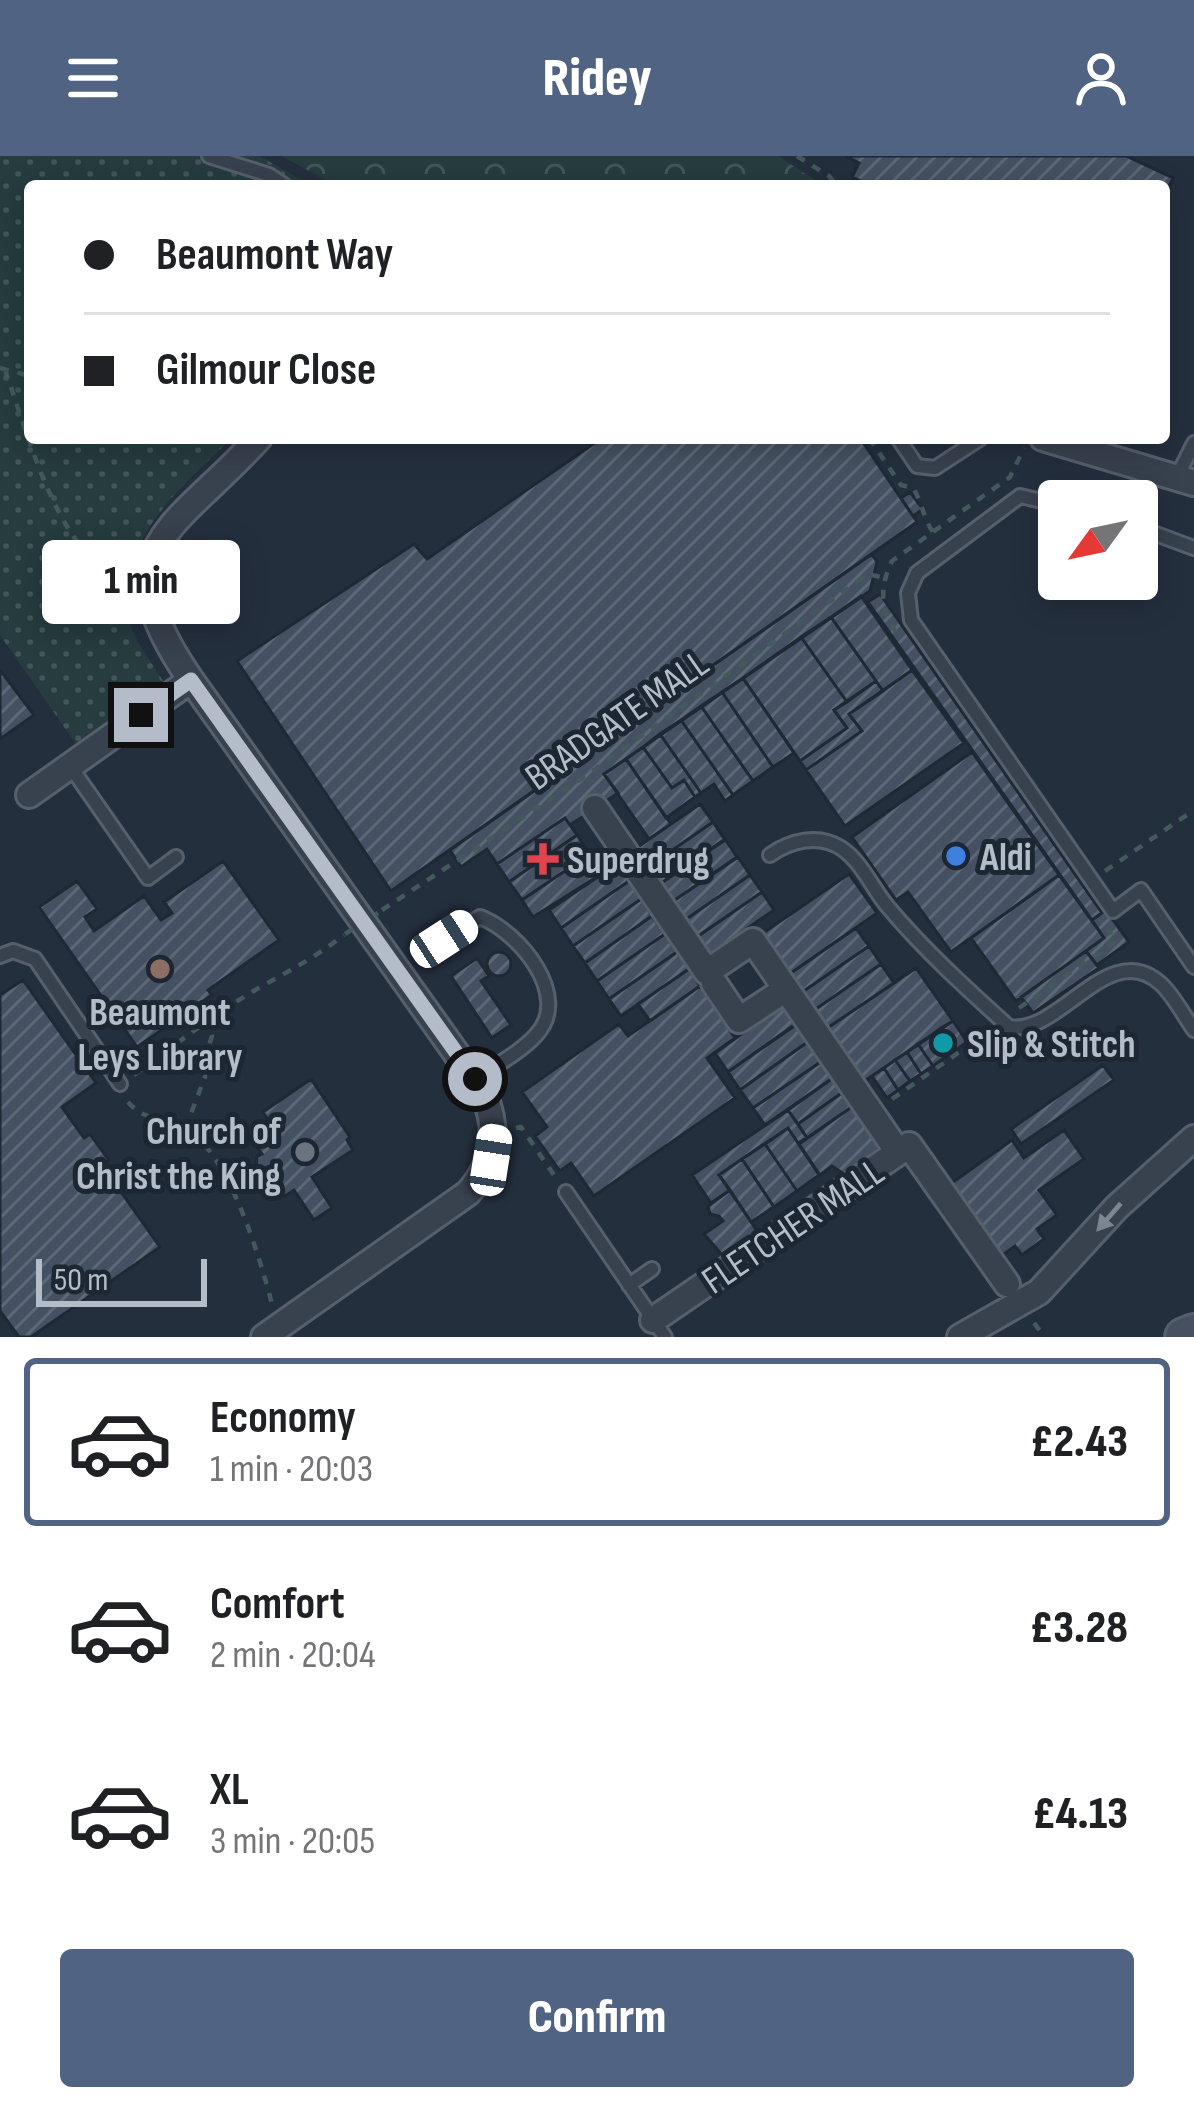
<!DOCTYPE html>
<meta charset="utf-8">
<style>
:root{--surface:#fff;--page:#f6f6f6;--text:#202124;--muted:#757577;--line:#e0e0e0;--accent:#506383}
body{margin:0;font-family:"Sofia Sans Condensed",sans-serif;background:var(--page);color:var(--text);height:100vh;display:flex;flex-direction:column;font-size:45px;white-space:nowrap}
*{box-sizing:border-box;margin:0}
p{font-size:39px;color:var(--muted)}
.icon{flex:none;width:66px;height:66px;fill:none;stroke:currentColor;stroke-width:2;stroke-linecap:round;stroke-linejoin:round}
.map{position:relative;height:1181px;overflow:hidden}
.sheet{display:flex;flex-direction:column;background:var(--surface);flex:1}
.sheet>*{flex:none}
.banner{position:absolute;left:24px;top:24px;width:1146px;height:264px;border-radius:12px;box-shadow:0 6px 30px #0003;display:grid;align-content:center;height:264px;padding:0 60px;background:var(--surface)}
.needle{width:78px;rotate:237deg}
.buttons{position:absolute;left:1038px;top:324px;display:grid;gap:24px}
.buttons a{display:grid;place-items:center;width:120px;height:120px;border-radius:12px;background:var(--surface);box-shadow:0 6px 30px #0003;font-size:60px}
.scale{position:absolute;left:36px;bottom:30px;width:171px;box-sizing:border-box;padding-left:12px;border:6px solid #b4bcc9;border-top:0;font-size:33px;line-height:42px;white-space:nowrap;color:#b4bcc9;-webkit-text-stroke:9px #1d2633;paint-order:stroke}
.end{position:absolute;width:54px;height:54px;margin:-27px;border:15px solid #b4bcc9;background:#111;box-shadow:0 0 0 6px #111}
.from{border-radius:50%}
.bubble{position:absolute;height:84px;border-radius:12px;background:var(--surface);box-shadow:0 6px 30px #0003;font-size:39px;font-weight:800;line-height:84px;text-align:center}
.car{position:absolute;width:36px;height:72px;margin:-36px -18px;border-radius:15px;box-shadow:0 0 9px 3px #0007;background:linear-gradient(#fff 24%,#345 0 40%,#fff 0 76%,#345 0 86%,#fff 0)}
.banner b{display:flex;align-items:center;gap:42px;height:114px;font-size:45px}
.banner b+b{border-top:3px solid var(--line)}
.banner i{width:30px;height:30px;background:var(--text)}
ul{padding:21px 0 0;list-style:none}
li{display:flex;align-items:center;gap:36px;height:168px;margin:0 24px 18px;padding:0 36px;border:6px solid transparent;border-radius:12px}
li div{flex:1}
li b{display:block;font-size:45px}
li em{font-style:normal;font-weight:800}
li.active{border-color:var(--accent)}
li>.icon{width:108px;height:108px;stroke-width:1.5}
.cta{display:flex;gap:24px;margin-top:auto;padding:24px 60px}
.cta a{flex:1;height:138px;border-radius:12px;background:var(--accent);color:#fff;font-size:48px;font-weight:800;line-height:138px;text-align:center}
header{display:flex;justify-content:space-between;align-items:center;height:156px;padding:0 60px;background:var(--accent);color:#fff;font-size:54px;font-weight:800}
.map>svg:first-child{display:block}
.forest{fill:url(#forest-crowns)}
.park{fill:url(#park-dots)}
.building{fill:url(#building-hatch);stroke:#1f2835;stroke-width:3}
.lines{fill:none;stroke-linecap:round;stroke-linejoin:round}
.lane-casing{stroke:#565f6c;stroke-width:18}
.street-casing{stroke:#565f6c;stroke-width:30}
.secondary-casing{stroke:#565f6c;stroke-width:42}
.path{stroke:#44595c;stroke-width:4.5;stroke-dasharray:9 9;stroke-linecap:butt}
.lane{stroke:#38414e;stroke-width:12}
.street{stroke:#38414e;stroke-width:24}
.secondary{stroke:#465061;stroke-width:36}
.path-bridge{stroke:#44595c;stroke-width:4.5;stroke-dasharray:9 9;stroke-linecap:butt}
.oneway{fill:#7c8592}
.route{stroke:#b4bcc9;stroke-width:15}
.shop-dot{fill:#3f7fe0;stroke:#1d2633;stroke-width:4.5}
.health-dot{fill:#e0444e;stroke:#1d2633;stroke-width:4.5}
.education-dot{fill:#8d6e63;stroke:#1d2633;stroke-width:4.5}
.culture-dot{fill:#0f9aa8;stroke:#1d2633;stroke-width:4.5}
.worship-dot{fill:#6b7280;stroke:#1d2633;stroke-width:4.5}
.labels{text-anchor:middle;stroke-width:10;stroke-linejoin:round;paint-order:stroke}
.street-label{font-size:39px;fill:#b4bcc9;stroke:#1d2633}
.poi-label{font-size:39px;font-weight:bold;fill:#b4bcc9;stroke:#1d2633;text-anchor:start}
</style>
<header><svg class="icon" aria-label="menu" viewBox="0 0 24 24"><path d="M4 6h16M4 12h16M4 18h16"/></svg>Ridey<svg class="icon" aria-label="person" viewBox="0 0 24 24"><circle cx="12" cy="8" r="4"/><path d="M4 21q1-7 8-7t8 7"/></svg></header>
<div class="map">
<svg width="1194" height="1181" viewBox="0 0 1194 1181">
<defs>
<pattern id="forest-crowns" width="20" height="18" patternUnits="userSpaceOnUse" patternTransform="scale(3)"><rect width="20" height="18" fill="#263c3f"/><path d="M2 6a3 3 0 1 1 6 0M12 15a3 3 0 1 1 6 0" fill="none" stroke="#435659"/></pattern>
<pattern id="park-dots" width="8" height="8" patternUnits="userSpaceOnUse" patternTransform="scale(3)"><rect width="8" height="8" fill="#263c3f"/><path d="M2 2h.1M6 6h.1" fill="none" stroke="#435659" stroke-width="1.8" stroke-linecap="round"/></pattern>
<pattern id="building-hatch" width="6" height="6" patternUnits="userSpaceOnUse" patternTransform="scale(3)"><rect width="6" height="6" fill="#455162"/><path d="M-1 1l2-2M0 6l6-6M5 7l2-2" fill="none" stroke="#5d6877"/></pattern>
</defs>
<rect width="100%" height="100%" fill="#242f3e"/>
<!-- forest -->
<path class="forest" d="M282,0H778L824,30H336Z"/>
<!-- park -->
<path class="park" d="M0,0H259L313,30H30V282H232C181,332 119,379 128,459C130,480 153,507 163,525L76,588L0,479Z"/>
<!-- building -->
<path class="building" d="M845,0H1126L1173,22L1164,41V30H872L852,21L859,7Z
M602,282H860L917,366L391,735L237,505L414,388L427,403Z
M910,336L923,353L913,360L901,342Z
M872,398L877,406L870,435L604,618L618,637L570,669L565,662L497,708L487,693L461,711L450,694Z
M880,438L1102,757L1092,764L868,446Z
M861,440L912,514L883,535L831,461Z
M831,461L876,525L847,546L801,481Z
M801,481L847,546L834,554L847,572L800,605L743,522Z
M0,514L34,559L0,583Z
M912,514L964,587L845,670L806,614L862,575L849,558Z
M743,522L794,597L773,611L722,536Z
M876,525L883,535L849,558L862,575L806,614L800,605L847,572L834,554Z
M722,536L773,611L753,625L701,550Z
M701,550L753,625L733,639L681,564Z
M681,564L733,639L725,645L714,628L701,637L660,578Z
M660,578L701,637L695,641L684,624L672,632L643,591Z
M643,591L672,632L684,624L695,641L666,662L626,603Z
M972,596L1059,719L951,796L908,736L896,744L852,681Z
M626,603L671,668L649,683L604,618Z
M700,648L713,666L645,713L632,695Z
M565,662L577,679L509,726L497,708Z
M713,666L725,684L657,730L645,713Z
M577,679L590,698L522,744L509,726Z
M725,683L737,701L669,748L657,730Z
M590,698L603,717L533,761L522,744Z
M738,701L750,719L682,766L669,748Z
M223,705L279,784L208,834L212,839L137,891L39,751L77,725L97,753L85,761L94,775L144,740L161,764L172,757L164,746Z
M617,708L629,725L561,772L549,754Z
M849,718L877,757L788,819L760,779Z
M750,719L762,736L694,783L682,766Z
M1059,719L1104,782L1016,845L971,782Z
M629,725L641,743L573,790L561,772Z
M762,736L774,754L706,801L694,783Z
M641,743L652,760L585,807L573,790Z
M1106,754L1129,786L1097,809L1086,795L1104,782L1092,764Z
M652,760L665,778L597,825L585,807Z
M856,772L869,790L801,837L788,819Z
M665,778L677,796L609,843L597,825Z
M869,790L881,808L813,855L801,837Z
M1086,795L1099,812L1033,857L1021,841Z
M487 808a12 12 0 1 1 24 0a12 12 0 1 1-24 0Z
M677,796L689,813L621,860L609,843Z
M477,802L489,820L481,825L511,869L492,882L451,820Z
M881,808L894,827L826,873L813,855Z
M916,812L953,865L863,926L826,873Z
M689,813L700,830L650,865L638,848Z
M23,824L96,927L62,951L84,982L90,978L109,1004L102,1009L160,1091L31,1181H19L0,1155V839Z
M700,830L735,882L707,902L735,942L594,1040L571,1007L560,1015L535,980L547,971L522,936L619,868L628,880Z
M784,848L797,868L728,916L715,897Z
M953,865L967,886L956,894L941,872Z
M797,867L809,885L740,934L728,916Z
M941,872L956,894L944,902L930,880Z
M930,880L944,902L933,910L918,888Z
M809,885L822,905L753,952L740,934Z
M918,888L933,910L921,918L907,896Z
M907,896L921,918L910,925L895,904Z
M895,904L910,925L898,934L884,912Z
M822,905L833,922L765,969L753,952Z
M1103,909L1114,924L1021,988L1011,973Z
M884,912L898,934L887,942L872,920Z
M833,922L843,936L798,968L788,954Z
M311,923L350,981L347,984L353,994L312,1021L332,1052L314,1064L294,1034L285,1040L265,1038L255,1023L257,1001L262,998L257,991L277,978L263,956Z
M843,936L853,950L807,982L798,968Z
M853,950L879,987L878,994L844,1018L832,1010L820,1019L799,988Z
M788,954L807,982L798,987L788,972L742,1003L719,1019L730,1034L711,1047L692,1019Z
M788,972L819,1019L797,1035L765,988Z
M1064,974L1084,1003L1039,1034L1057,1059L1037,1073L1044,1083L1022,1099L1015,1090L1000,1101L949,1029L1012,984L1024,1002Z
M765,988L797,1035L774,1051L742,1003Z
M742,1003L774,1051L751,1066L719,1019Z
M730,1034L757,1075L755,1080L723,1100L704,1078L723,1065L719,1060L710,1058L708,1050Z"/>
<g class="lines">
<defs>
<path id="lane" d="M209,0L269,19L285,30
M898,282L917,310L935,312L981,282
M1177,321L1194,287
M1059,349L1020,340L917,417L908,437L911,464L1113,755L1141,734L1194,811
M1137,371L1194,392
M70,610L148,722L176,701
M770,699C790,685 818,677 841,692C862,706 872,732 888,751C923,793 968,834 1009,871C1060,880 1109,780 1161,828C1174,840 1184,860 1194,874
M444,783L480,761C518,775 573,840 536,879C520,897 494,910 475,923
M0,800L13,795L35,803L120,928
M566,1036L665,1181
M629,1129L652,1113"/>
<path id="street" d="M259,282C175,375 99,391 191,524L483,935C499,975 497,1004 468,1037L264,1181
M1043,282L1194,327
M29,639L191,524
M595,652L707,816L753,785L898,996
M714,827L739,864L786,833
M653,1164L909,989L1007,1128
M960,1181L1039,1136L1117,1051L1194,982"/>
<path id="secondary" d="M1184,1181L1194,1177"/>
</defs>
<!-- lane casing -->
<use href="#lane" class="lane-casing"/>
<!-- street casing -->
<use href="#street" class="street-casing"/>
<!-- secondary casing -->
<use href="#secondary" class="secondary-casing"/>
<!-- path -->
<path class="path" d="M797,0L829,20L837,30
M0,212L30,220
M5,214C30,283 57,400 130,431
M869,282L901,329L913,332C923,348 923,362 933,376
M896,476C879,452 880,430 892,405L1010,321L1024,292
M1105,715L1194,654
M382,754L587,619L868,418L884,422
M1019,852L1116,785L1108,773
M134,919C174,890 214,858 257,833C287,816 316,801 344,779
M892,943L991,874
M128,946C145,966 164,961 186,973C229,997 260,1102 272,1148
M516,972L521,971L556,1022
M185,973L205,921V902L212,880L206,867
M1034,1167L1045,1181"/>
<!-- lane -->
<use href="#lane" class="lane"/>
<!-- street -->
<use href="#street" class="street"/>
<!-- secondary -->
<use href="#secondary" class="secondary"/>
<!-- path-bridge -->
<path class="path-bridge" d="M345,778L378,757"/>
</g>
<!-- one-way arrows -->
<defs><path id="oneway-solid" d="M-6-.8H1V-3.2L6.5 0L1 3.2V.8H-6Z" transform="scale(3)"/></defs>
<use class="oneway" href="#oneway-solid" transform="translate(1109 1061) rotate(131)"/>
<g class="lines">
<!-- route -->
<path class="route" d="M141,559L191,524L475,923"/>
</g>
<!-- markers -->
<circle class="shop-dot" cx="956" cy="700" r="12"/>
<path class="health-dot" d="M537 685h12v12h12v12h-12v12h-12v-12h-12v-12h12z"/>
<circle class="education-dot" cx="160" cy="813" r="12"/>
<circle class="culture-dot" cx="943" cy="887" r="12"/>
<circle class="worship-dot" cx="305" cy="996" r="12"/>
<g class="labels">
<!-- street labels -->
<g class="street-label">
<text transform="translate(616 563) rotate(-35)" y="14">BRADGATE MALL</text>
<text transform="translate(792 1069) rotate(-34)" y="14">FLETCHER MALL</text>
</g>
<!-- poi labels -->
<g class="poi-label">
<text x="980" y="714">Aldi</text>
<text x="567" y="717">Superdrug</text>
<text x="160" y="869" text-anchor="middle">Beaumont<tspan x="160" dy="45">Leys Library</tspan></text>
<text x="967" y="901">Slip &amp; Stitch</text>
<text x="281" y="988" text-anchor="end">Church of<tspan x="281" dy="45">Christ the King</tspan></text>
</g>
</g>
</svg>
<div class="buttons">
<a><svg class="needle" viewBox="-14 -14 28 28"><path d="M0-13l5 13h-10z" fill="#e53935"/><path d="M0 13l5-13h-10z" fill="#757577"/></svg></a>
</div>
<div class="scale">50 m</div>
<i class="end from" style="left:475px;top:923px"></i>
<i class="end" style="left:141px;top:559px"></i>
<div class="bubble" style="left:42px;top:384px;width:198px">1 min</div>
<i class="car" style="left:444px;top:783px;rotate:57deg"></i>
<i class="car" style="left:491px;top:1004px;rotate:9deg"></i>
<div class="banner">
<b><i class="from"></i>Beaumont Way</b>
<b><i></i>Gilmour Close</b>
</div>
</div>
<section class="sheet">
<ul>
<li class="active"><svg class="icon" aria-label="car" viewBox="0 0 24 24"><path d="M5 17H2v-5l4-1 3-4h7l3 4 3 1v5h-3M9 17h6M6 11h13"/><circle cx="7" cy="17" r="2"/><circle cx="17" cy="17" r="2"/></svg><div><b>Economy</b><p>1 min · 20:03</p></div><em>£2.43</em></li>
<li><svg class="icon" aria-label="car" viewBox="0 0 24 24"><path d="M5 17H2v-5l4-1 3-4h7l3 4 3 1v5h-3M9 17h6M6 11h13"/><circle cx="7" cy="17" r="2"/><circle cx="17" cy="17" r="2"/></svg><div><b>Comfort</b><p>2 min · 20:04</p></div><em>£3.28</em></li>
<li><svg class="icon" aria-label="car" viewBox="0 0 24 24"><path d="M5 17H2v-5l4-1 3-4h7l3 4 3 1v5h-3M9 17h6M6 11h13"/><circle cx="7" cy="17" r="2"/><circle cx="17" cy="17" r="2"/></svg><div><b>XL</b><p>3 min · 20:05</p></div><em>£4.13</em></li>
</ul>
<div class="cta"><a>Confirm</a></div>
</section>
